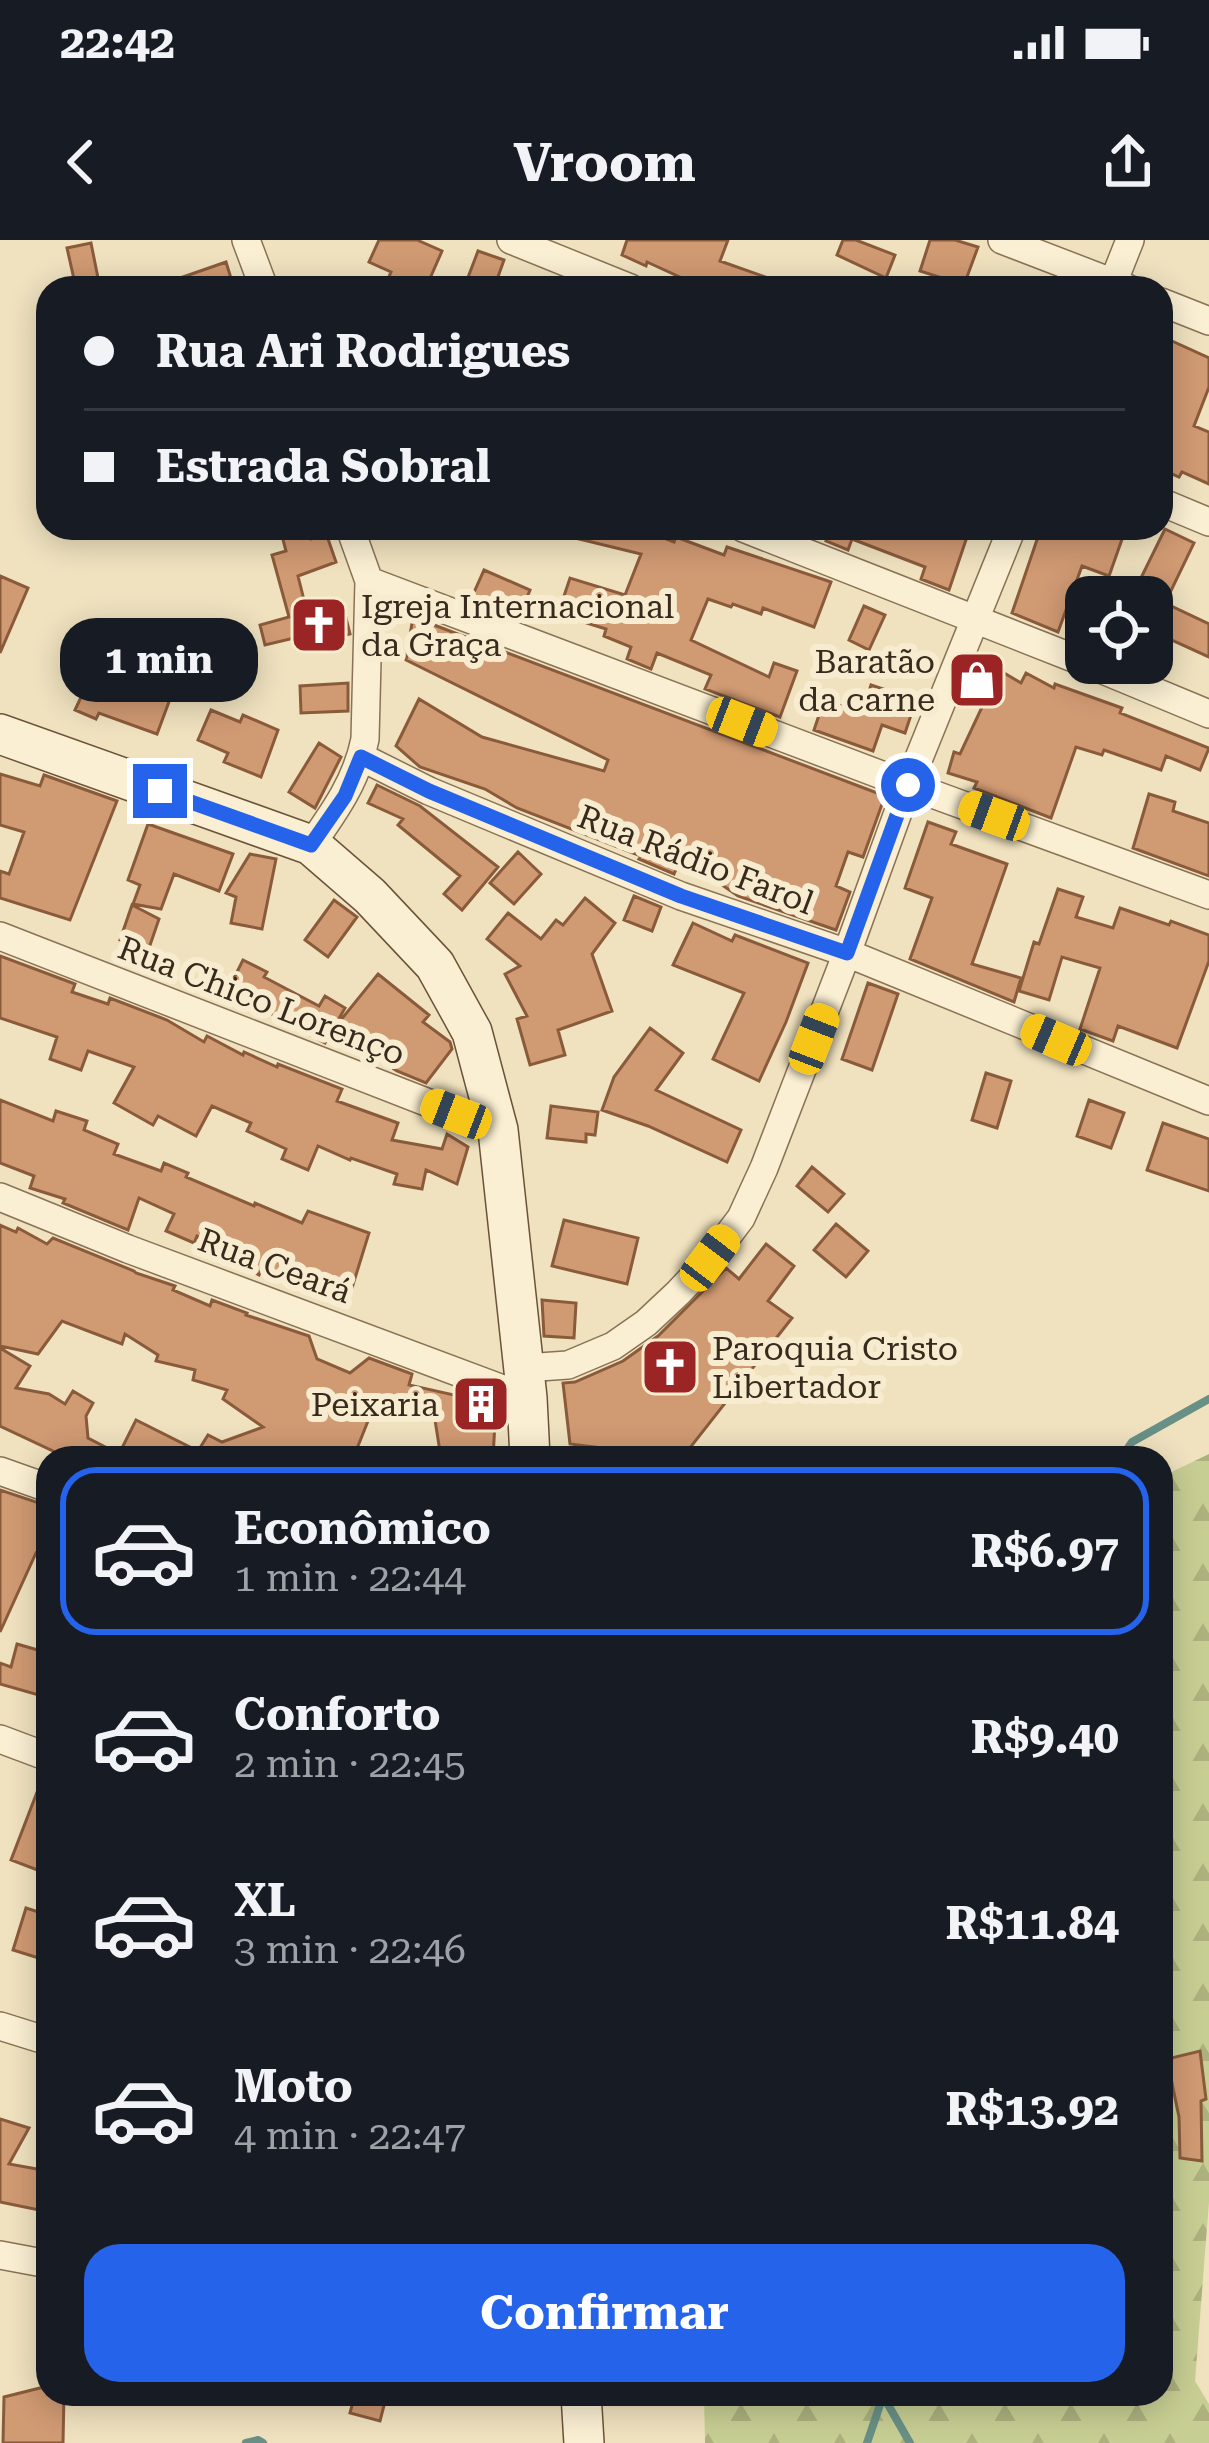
<!DOCTYPE html>
<html lang="pt">
<meta charset="utf-8">
<style>
:root{--surface:#171b24;--page:#20242c;--text:#f1f3f6;--muted:#9ea1a6;--line:#363941;--accent:#2563eb}
body{margin:0;font-family:"Roboto Serif",serif;background:var(--page);color:var(--text);height:100vh;display:flex;flex-direction:column;font-size:45px;white-space:nowrap}
*{box-sizing:border-box;margin:0}
p{font-size:39px;color:var(--muted)}
.icon{flex:none;width:66px;height:66px;fill:none;stroke:currentColor;stroke-width:2;stroke-linecap:round;stroke-linejoin:round}
.map{position:relative;flex:1;overflow:hidden}
.panel{position:absolute;left:36px;top:1206px;width:1137px;height:960px;display:flex;flex-direction:column;background:var(--surface);border-radius:36px;box-shadow:0 6px 30px #0003}
.panel>*{flex:none}
.banner{position:absolute;left:36px;top:36px;width:1137px;height:264px;border-radius:36px;box-shadow:0 6px 30px #0003;display:grid;align-content:center;height:264px;padding:0 48px;background:var(--surface)}
.controls{position:absolute;left:1065px;top:336px;display:grid;gap:24px}
.controls a{display:grid;place-items:center;width:108px;height:108px;border-radius:24px;background:var(--surface);box-shadow:0 6px 30px #0003;font-size:60px}
.end{position:absolute;width:54px;height:54px;margin:-27px;border:15px solid #2563eb;background:#fff;box-shadow:0 0 0 6px #fff}
.from{border-radius:50%}
.bubble{position:absolute;height:84px;border-radius:36px;background:var(--surface);box-shadow:0 6px 30px #0003;font-size:39px;font-weight:700;line-height:84px;text-align:center}
.car{position:absolute;width:36px;height:72px;margin:-36px -18px;border-radius:15px;box-shadow:0 0 9px 3px #0007;background:linear-gradient(#f5c518 24%,#345 0 40%,#f5c518 0 76%,#345 0 86%,#f5c518 0)}
.banner b{display:flex;align-items:center;gap:42px;height:114px;font-size:45px}
.banner b+b{border-top:3px solid var(--line)}
.banner i{width:30px;height:30px;background:var(--text)}
ul{padding:21px 0 0;list-style:none}
li{display:flex;align-items:center;gap:36px;height:168px;margin:0 24px 18px;padding:0 24px;border:6px solid transparent;border-radius:36px}
li div{flex:1}
li b{display:block;font-size:45px}
li em{font-style:normal;font-weight:700}
li.current{border-color:var(--accent)}
li>.icon{width:108px;height:108px;stroke-width:1.5}
.button{display:flex;gap:24px;margin-top:auto;padding:24px 48px}
.button a{flex:1;height:138px;border-radius:36px;background:var(--accent);color:#fff;font-size:48px;font-weight:700;line-height:138px;text-align:center}
.status{display:flex;justify-content:space-between;align-items:center;height:84px;padding:0 60px;background:var(--surface);direction:ltr}
.status svg{height:33px;fill:currentColor}
header{display:flex;justify-content:space-between;align-items:center;height:156px;padding:0 48px;background:var(--surface);font-size:54px;font-weight:700}
.map>svg:first-child{display:block}
.forest{fill:url(#forest-firs)}
.lines{fill:none;stroke-linecap:round;stroke-linejoin:round}
.stream{stroke:#699086;stroke-width:8}
.building{fill:#d09a73;stroke:#8a5b3b;stroke-width:3}
.street-casing{stroke:#897256;stroke-width:30}
.secondary-casing{stroke:#6b533a;stroke-width:42}
.street{stroke:#faefd2;stroke-width:27}
.secondary{stroke:#faefd2;stroke-width:39}
.route{stroke:#2563eb;stroke-width:15}
.labels{text-anchor:middle;stroke-width:12;stroke-linejoin:round;paint-order:stroke}
.poi-label{font-size:33px;fill:#382a1c;stroke:#f7eccf;text-anchor:start}
.street-label{font-size:33px;fill:#382a1c;stroke:#f7eccf}
</style>
<div class="status"><b>22:42</b><svg viewBox="0 0 49 12"><path d="M0 12V9h3v3zM5 12V6h3v6zM10 12V3h3v9zM15 12V0h3v12zM26 1h20v11H26zM47 4h2v5h-2z"/></svg></div>
<header><svg class="icon" aria-label="back" viewBox="0 0 24 24"><path d="M15 5l-7 7 7 7"/></svg>Vroom<svg class="icon" aria-label="share" viewBox="0 0 24 24"><path d="M12 15V3M7 8l5-5 5 5M5 13v7h14v-7"/></svg></header>
<div class="map">
<svg width="1209" height="2203" viewBox="0 0 1209 2203">
<defs>
<pattern id="forest-firs" width="22" height="20" patternUnits="userSpaceOnUse" patternTransform="scale(3)"><rect width="22" height="20" fill="#c7ce93"/><path d="M5 1l3.5 6h-7zM16 11l3.5 6h-7z" fill="#acb17e"/></pattern>
</defs>
<rect width="100%" height="100%" fill="#f0e2bf"/>
<!-- forest -->
<path class="forest" d="M1209,1214V1962L1195,2141L1209,2164V2203H705L704,2154H1161V1237Z"/>
<g class="lines">
<!-- stream -->
<path class="stream" d="M1121,1218L1132,1202L1209,1159
M882,2154L910,2203
M246,2203L258,2200L263,2203
M867,2203L882,2159"/>
</g>
<!-- building -->
<path class="building" d="M379,0H417L442,11L428,43L422,41L418,48H384L391,32L369,22Z
M627,0H728L720,21L788,45V48H680L684,39L647,22L646,26L622,15Z
M843,0H856L895,15L886,38L837,15Z
M930,0H955L978,7L964,45L920,31Z
M91,3L100,48H76L67,8Z
M478,11L504,20L494,48H464Z
M226,22L234,48H161L160,45Z
M1161,96L1209,118V147L1194,186L1209,192V244L1182,232L1179,237L1161,229Z
M280,288H308L311,299L326,293L336,322L298,336L307,372L342,362L350,394L297,409L294,398L265,405L260,385L289,377L272,315L286,311Z
M564,288H639L674,302L676,297L724,315L727,307L831,342L814,387L763,368L761,374L733,364L731,367L708,359L691,400L769,437L774,423L797,431L780,477L705,449L711,435L657,413L651,429L627,419L631,407L604,396L606,389L558,374L570,338L625,355L641,314L563,295Z
M829,288H970L949,350L921,339L925,327L852,299L848,310L826,301L830,290Z
M1041,288H1126L1109,336L1082,326L1058,392L1012,373Z
M1165,289L1194,303L1165,363L1209,384V417L1152,391V355L1136,348Z
M484,330L530,350L519,377L472,357Z
M0,336L28,348L0,413Z
M864,366L885,375L869,410L849,400Z
M413,377L885,556L863,617L848,612L836,646L850,652L836,690L738,656L709,636L677,627L674,634L639,619L641,616L517,568L485,549L420,527L396,506L419,459L482,497L604,531L608,520L406,420Z
M135,406L184,423L176,444L168,446L170,459L157,494L99,473L96,479L75,470L100,416L127,428Z
M979,418L1021,443L1026,433L1054,448L1055,444L1122,468L1120,473L1209,508L1200,530L1166,516L1161,530L1104,510L1102,515L1076,507L1051,578L974,548L977,542L948,533L954,512L960,514L983,465L964,454Z
M348,443V471L301,473L300,446Z
M871,445L916,460L905,493L882,485L873,511L814,490L824,460L862,473Z
M211,470L240,482L243,475L278,490L261,537L224,522L228,513L198,500Z
M319,503L341,517L315,568L289,552Z
M0,534L40,546L44,535L117,561L70,680L0,658V631L9,634L24,592L0,585Z
M377,545L420,566L498,627L462,670L444,654L460,636L398,585L403,579L368,563Z
M1149,554L1175,562L1173,571L1209,583V636L1133,608Z
M928,582L956,592L951,604L1007,624L972,724L1021,738L1014,762L910,719L932,658L905,648Z
M148,584L233,614L219,651L174,634L161,669L133,664L140,645L128,640Z
M518,612L541,634L514,664L490,643Z
M250,614L276,619L262,689L231,683L236,657L226,653Z
M1058,649L1083,657L1076,677L1113,688L1120,668L1169,685L1171,681L1209,695V721L1177,808L1118,786L1113,801L1080,789L1100,728L1062,717L1049,760L1019,751L1034,702L1039,704Z
M634,656L661,667L652,691L624,680Z
M585,658L615,683L592,714L612,771L558,790L565,815L530,825L517,779L527,776L505,734L520,726L487,699L508,673L541,699L556,680L563,685Z
M334,660L357,677L328,717L305,700Z
M132,665L159,679L148,711L120,700Z
M693,683L732,701L735,695L808,723L786,782L759,841L713,819L744,753L673,725Z
M0,716L75,744L72,752L108,764L110,758L167,780L204,802L207,796L243,815L244,812L277,827L278,824L342,849L337,861L398,883L392,900L442,909L447,894L468,907L457,944L426,930L422,949L394,944L397,934L351,918L350,920L318,906L308,930L282,919L286,909L247,891L251,883L212,866L196,896L158,876L153,885L114,863L134,827L88,811L81,830L50,819L57,797L0,778Z
M243,720L267,732L264,737L319,766L325,756L345,768L325,803L228,750Z
M378,734L429,775L423,782L450,802L452,809L426,843L397,831L394,829L396,826L340,781Z
M868,743L898,754L872,830L842,819Z
M650,788L683,813L656,850L741,890L727,922L648,886L602,870L614,837Z
M986,833L1011,841L997,888L972,880Z
M0,860L53,881L56,871L87,881L84,890L118,904L114,914L161,931L164,923L188,933L186,937L254,966L255,963L302,983L308,971L369,993L347,1064L261,1031L259,1035L233,1021L236,1012L197,996L194,1003L166,991L174,974L139,958L128,990L63,963L65,959L30,948L34,936L0,923Z
M1089,860L1124,873L1111,908L1077,896Z
M551,866L598,872L595,895L586,894V902L547,898Z
M1163,883L1209,899V951L1147,930Z
M812,927L844,954L828,972L797,946Z
M564,980L638,998L627,1044L552,1026Z
M836,984L868,1011L846,1037L814,1010Z
M0,985L16,992L18,988L47,1004L53,998L134,1031L136,1033L175,1046L173,1050L210,1066L212,1060L247,1073L246,1075L309,1096L317,1119L350,1133L369,1118L412,1134L409,1145L467,1158V1155L496,1165L493,1218H441L435,1180L427,1179L428,1170L374,1166L354,1216L348,1212L343,1218H68L0,1186V1108L30,1126L16,1148L49,1154L65,1164L73,1151L93,1163L86,1176L88,1198L119,1214L136,1180L198,1211L208,1195L222,1202L263,1187L223,1159L227,1150L193,1140L195,1130L156,1121L158,1115L125,1094L122,1104L62,1081L38,1114L0,1106Z
M766,1004L794,1026L768,1061L792,1078L682,1218L570,1204L563,1143L575,1142L623,1121L658,1096L726,1028L739,1039Z
M542,1060L576,1063L574,1098L544,1096Z
M0,1250L48,1266V1318L36,1313L0,1392Z
M17,1404L48,1413V1437L42,1456L0,1444V1423L11,1427Z
M44,1534L48,1535V1634L11,1620Z
M26,1668L48,1675V1721L13,1710Z
M1200,1811L1206,1859L1201,1861L1202,1921L1180,1918L1179,1877L1167,1819Z
M0,1879L29,1888L9,1924L48,1931V1958L44,1971L0,1962Z
M48,2146V2154H64L63,2203H3L4,2157Z
M355,2154H387L380,2181L350,2173Z"/>
<g class="lines">
<defs>
<path id="street" d="M246,0L264,48
M511,0L630,48
M1002,0L1127,48
M1111,48L1130,0
M1161,62L1209,81
M1161,262L1209,282
M743,288L1086,423
M369,341L908,545L1209,655
M1086,423L1209,474
M361,517L429,551L681,656L847,713L1209,861
M311,605C335,571 357,540 365,499L369,341L350,288
M0,696L498,890
M0,957L128,1009L527,1158
M524,1128L568,1125L613,1106L646,1083L678,1053L710,1019L741,978L764,928L847,713L908,545L1012,288
M0,1231L48,1248
M0,1499L48,1517
M0,1786L48,1801
M0,2015L48,2024"/>
<path id="secondary" d="M0,494L311,605L370,656L435,725L472,792L498,890L527,1158L530,1218
M581,2154L584,2203"/>
</defs>
<!-- street casing -->
<use href="#street" class="street-casing"/>
<!-- secondary casing -->
<use href="#secondary" class="secondary-casing"/>
<!-- street -->
<use href="#street" class="street"/>
<!-- secondary -->
<use href="#secondary" class="secondary"/>
</g>
<g class="lines">
<!-- route -->
<path class="route" d="M160,551L311,605L345,556L361,517L429,551L681,656L847,713L908,545"/>
</g>
<!-- icons -->
<defs>
<symbol id="church-square" viewBox="-11 -11 22 22"><rect x="-9" y="-9" width="18" height="18" rx="4" fill="#9b2424" stroke="#f7eccf"/><path d="M-1.2-6h2.4v3.5h3.3v2.4h-3.3V6h-2.4V-.1h-3.3v-2.4h3.3Z" fill="#fff"/></symbol>
<symbol id="shop-square" viewBox="-11 -11 22 22"><rect x="-9" y="-9" width="18" height="18" rx="4" fill="#9b2424" stroke="#f7eccf"/><path d="M-5-2.5h2.3a2.7 3.5 0 0 1 5.4 0H5L5.5 6h-11ZM-1.5-2.5h3a1.5 2.3 0 0 0-3 0Z" fill="#fff"/></symbol>
<symbol id="building-square" viewBox="-11 -11 22 22"><rect x="-9" y="-9" width="18" height="18" rx="4" fill="#9b2424" stroke="#f7eccf"/><path d="M-4-6H4V6H1V3H-1V6H-4ZM-2.5-4.3h1.7v1.8h-1.7ZM.8-4.3h1.7v1.8H.8ZM-2.5-1h1.7V.8h-1.7ZM.8-1h1.7V.8H.8Z" fill="#fff"/></symbol>
</defs>
<g fill-rule="evenodd">
<use href="#church-square" x="286" y="352" width="66" height="66"/>
<use href="#shop-square" x="944" y="407" width="66" height="66"/>
<use href="#church-square" x="637" y="1094" width="66" height="66"/>
<use href="#building-square" x="448" y="1131" width="66" height="66"/>
</g>
<g class="labels">
<!-- poi labels -->
<g class="poi-label">
<text x="361" y="378">Igreja Internacional<tspan x="361" dy="38">da Graça</tspan></text>
<text x="935" y="433" text-anchor="end">Baratão<tspan x="935" dy="38">da carne</tspan></text>
<text x="712" y="1120">Paroquia Cristo<tspan x="712" dy="38">Libertador</tspan></text>
<text x="439" y="1176" text-anchor="end">Peixaria</text>
</g>
<!-- street labels -->
<g class="street-label">
<text transform="translate(696 619) rotate(21)" y="12">Rua Rádio Farol</text>
<text transform="translate(262 760) rotate(21)" y="12">Rua Chico Lorenço</text>
<text transform="translate(275 1025) rotate(20)" y="12">Rua Ceará</text>
</g>
</g>
</svg>
<div class="controls">
<a><svg class="icon" aria-label="locate" viewBox="0 0 24 24"><circle cx="12" cy="12" r="6"/><path d="M12 2v4M12 18v4M2 12h4M18 12h4"/></svg></a>
</div>
<i class="end from" style="left:908px;top:545px"></i>
<i class="end" style="left:160px;top:551px"></i>
<div class="bubble" style="left:60px;top:378px;width:198px">1 min</div>
<i class="car" style="left:742px;top:482px;rotate:111deg"></i>
<i class="car" style="left:994px;top:576px;rotate:290deg"></i>
<i class="car" style="left:814px;top:799px;rotate:21deg"></i>
<i class="car" style="left:1056px;top:800px;rotate:293deg"></i>
<i class="car" style="left:456px;top:874px;rotate:291deg"></i>
<i class="car" style="left:710px;top:1018px;rotate:37deg"></i>
<div class="banner">
<b><i class="from"></i>Rua Ari Rodrigues</b>
<b><i></i>Estrada Sobral</b>
</div>
<section class="panel">
<ul>
<li class="current"><svg class="icon" aria-label="car" viewBox="0 0 24 24"><path d="M5 17H2v-5l4-1 3-4h7l3 4 3 1v5h-3M9 17h6M6 11h13"/><circle cx="7" cy="17" r="2"/><circle cx="17" cy="17" r="2"/></svg><div><b>Econômico</b><p>1 min · 22:44</p></div><em>R$6.97</em></li>
<li><svg class="icon" aria-label="car" viewBox="0 0 24 24"><path d="M5 17H2v-5l4-1 3-4h7l3 4 3 1v5h-3M9 17h6M6 11h13"/><circle cx="7" cy="17" r="2"/><circle cx="17" cy="17" r="2"/></svg><div><b>Conforto</b><p>2 min · 22:45</p></div><em>R$9.40</em></li>
<li><svg class="icon" aria-label="car" viewBox="0 0 24 24"><path d="M5 17H2v-5l4-1 3-4h7l3 4 3 1v5h-3M9 17h6M6 11h13"/><circle cx="7" cy="17" r="2"/><circle cx="17" cy="17" r="2"/></svg><div><b>XL</b><p>3 min · 22:46</p></div><em>R$11.84</em></li>
<li><svg class="icon" aria-label="car" viewBox="0 0 24 24"><path d="M5 17H2v-5l4-1 3-4h7l3 4 3 1v5h-3M9 17h6M6 11h13"/><circle cx="7" cy="17" r="2"/><circle cx="17" cy="17" r="2"/></svg><div><b>Moto</b><p>4 min · 22:47</p></div><em>R$13.92</em></li>
</ul>
<div class="button"><a>Confirmar</a></div>
</section>
</div>
